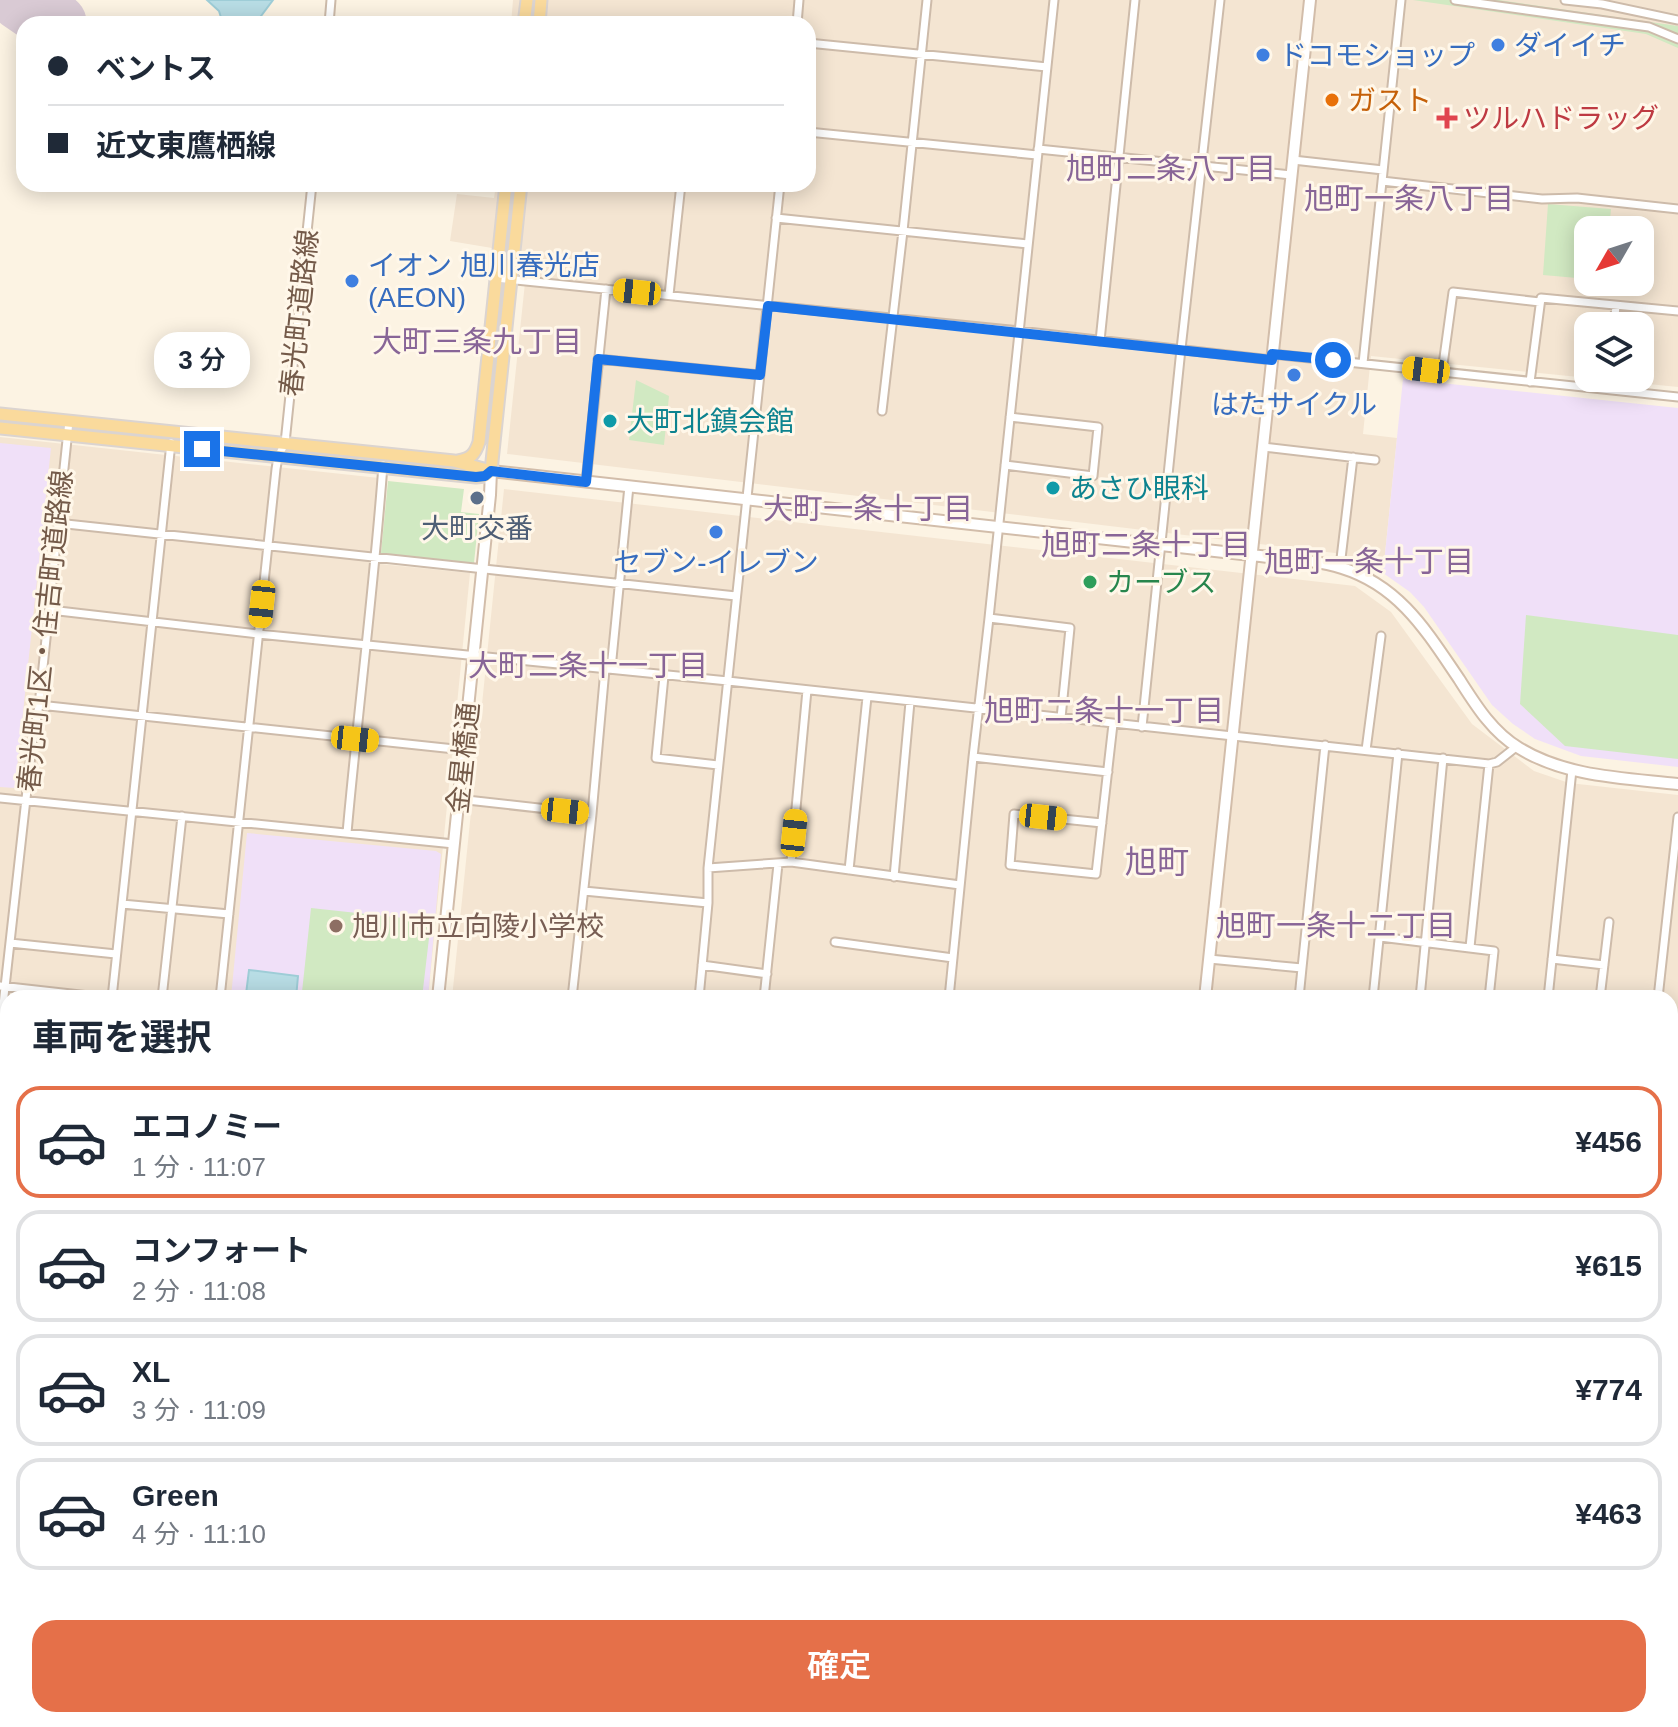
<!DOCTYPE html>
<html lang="ja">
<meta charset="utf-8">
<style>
:root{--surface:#fff;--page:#f6f6f7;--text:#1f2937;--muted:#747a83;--line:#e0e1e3;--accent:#e57049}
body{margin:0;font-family:Helvetica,"Noto Sans JP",sans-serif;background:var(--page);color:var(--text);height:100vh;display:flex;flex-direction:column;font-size:30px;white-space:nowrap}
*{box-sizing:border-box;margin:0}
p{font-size:26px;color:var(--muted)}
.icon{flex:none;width:44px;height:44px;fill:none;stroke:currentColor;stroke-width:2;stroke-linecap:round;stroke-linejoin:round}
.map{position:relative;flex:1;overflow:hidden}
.details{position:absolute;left:0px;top:990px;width:1678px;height:738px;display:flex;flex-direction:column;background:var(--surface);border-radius:24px 24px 0 0;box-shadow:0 4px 20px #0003}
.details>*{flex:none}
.banner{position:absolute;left:16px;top:16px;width:800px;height:176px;border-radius:24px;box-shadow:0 4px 20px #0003;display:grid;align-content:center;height:176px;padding:0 32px;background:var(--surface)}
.needle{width:52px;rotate:231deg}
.controls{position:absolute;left:1574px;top:216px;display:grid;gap:16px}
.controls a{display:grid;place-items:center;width:80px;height:80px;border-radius:16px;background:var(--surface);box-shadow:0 4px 20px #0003;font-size:40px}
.end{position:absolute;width:36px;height:36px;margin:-18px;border:10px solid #1a73e8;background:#fff;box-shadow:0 0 0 4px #fff}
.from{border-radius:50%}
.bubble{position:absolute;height:56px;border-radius:24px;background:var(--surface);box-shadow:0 4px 20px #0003;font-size:26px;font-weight:600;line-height:56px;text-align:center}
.car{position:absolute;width:24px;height:48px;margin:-24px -12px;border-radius:10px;box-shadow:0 0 6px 2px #0007;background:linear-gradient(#f5c518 24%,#345 0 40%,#f5c518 0 76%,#345 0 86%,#f5c518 0)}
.banner b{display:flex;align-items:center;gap:28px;height:76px;font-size:30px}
.banner b+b{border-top:2px solid var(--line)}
.banner i{width:20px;height:20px;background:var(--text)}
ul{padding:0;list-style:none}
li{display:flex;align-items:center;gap:24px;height:112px;margin:0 16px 12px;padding:0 16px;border:4px solid var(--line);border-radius:24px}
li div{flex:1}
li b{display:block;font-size:30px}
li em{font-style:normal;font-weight:600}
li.selected{border-color:var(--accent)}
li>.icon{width:72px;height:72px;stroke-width:1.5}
h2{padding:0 32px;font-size:36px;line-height:96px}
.button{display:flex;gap:16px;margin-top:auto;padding:16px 32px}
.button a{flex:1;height:92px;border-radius:24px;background:var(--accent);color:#fff;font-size:32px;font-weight:600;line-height:92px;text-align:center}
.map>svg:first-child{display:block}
.residential{fill:#f4e5d2;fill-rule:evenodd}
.education{fill:#f0e0f8}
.green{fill:#d1e9c2}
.water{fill:#b8dde5;stroke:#9ecdd7;stroke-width:2}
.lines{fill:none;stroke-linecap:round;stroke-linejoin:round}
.runway{stroke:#d9cad4;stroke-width:62}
.street-casing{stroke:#cdbbaa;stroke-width:11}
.secondary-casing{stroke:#d2bdaa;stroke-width:14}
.primary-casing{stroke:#dbd4d0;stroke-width:15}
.street{stroke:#fff;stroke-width:7}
.secondary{stroke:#fff;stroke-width:10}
.primary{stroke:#fada9c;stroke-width:11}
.route{stroke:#1a73e8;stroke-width:10}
.shop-dot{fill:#3f7fe0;stroke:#fff7e9;stroke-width:3}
.food-dot{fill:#e8710a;stroke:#fff7e9;stroke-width:3}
.health-dot{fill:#e0444e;stroke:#fff7e9;stroke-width:3}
.culture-dot{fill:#0f9aa8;stroke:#fff7e9;stroke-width:3}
.service-dot{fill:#5c6f8a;stroke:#fff7e9;stroke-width:3}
.leisure-dot{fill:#2e9e5b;stroke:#fff7e9;stroke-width:3}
.education-dot{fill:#8d6e63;stroke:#fff7e9;stroke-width:3}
.labels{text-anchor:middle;stroke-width:6;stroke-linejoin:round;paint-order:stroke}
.shop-label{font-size:28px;fill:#366cbe;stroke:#fff7e9;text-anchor:start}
.food-label{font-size:28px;fill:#c56008;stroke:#fff7e9;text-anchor:start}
.health-label{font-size:28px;fill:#be3a42;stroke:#fff7e9;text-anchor:start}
.street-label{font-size:28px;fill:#745a49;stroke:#fff7e9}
.culture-label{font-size:28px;fill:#0d838f;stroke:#fff7e9;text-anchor:start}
.service-label{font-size:28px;fill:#4e5e75;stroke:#fff7e9}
.leisure-label{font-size:28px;fill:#27864d;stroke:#fff7e9;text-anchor:start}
.education-label{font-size:28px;fill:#785e54;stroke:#fff7e9;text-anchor:start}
.neighbourhood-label{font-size:30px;fill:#886597;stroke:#fff7e9}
.quarter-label{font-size:32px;fill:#886597;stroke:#fff7e9}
</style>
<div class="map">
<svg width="1678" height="1727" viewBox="0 0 1678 1727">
<rect width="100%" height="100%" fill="#fcf3e3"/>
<!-- residential -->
<path class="residential" d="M513,0H1678V387L1371,356L1363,434L1397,438L1383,573L1335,553L507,454L528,254L450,241L457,194L494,198L496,184H808V24H511ZM1588,230H1640V282H1588ZM1588,326H1640V378H1588Z
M0,437L379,478L370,563L470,573L428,998H8V1580L0,1579Z
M504,489L1355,586L1391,612L1472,724L1534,771L1569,783L1678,795V1727H537L529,1720H1670V998H452Z"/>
<!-- education -->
<path class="education" d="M1403,379L1678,408V767L1581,756L1535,739L1513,724L1492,705L1424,607L1410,592L1383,573Z
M0,443L51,448L15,788L0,787Z
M247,833L436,851L441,854L428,998L231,997Z"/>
<!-- green -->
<path class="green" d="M1413,0H1499L1678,26V48L1646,34Z
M1548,204L1611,209L1609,230H1588V279L1543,275Z
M636,380L669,396L664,445L629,440Z
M388,481L464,489L461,512L479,514L474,563L381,553Z
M1526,615L1678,635V759L1565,746L1520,704Z
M311,908L431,921L422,998H359L302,992Z"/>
<!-- water -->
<path class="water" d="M207,0H273L255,24H223L219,11Z
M249,970L298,976L296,998L246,994Z"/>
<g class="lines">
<!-- runway -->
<path class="runway" d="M21,0L56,24"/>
<defs>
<path id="street" d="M1455,0L1649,27L1678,39
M1565,0L1602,4L1678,20
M329,24L331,0
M797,24L799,0
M808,43L1047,67
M808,132L1037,155
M1038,149L1291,175
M1293,160L1383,170
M1382,181L1542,199L1577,198L1678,209
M776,218L1028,244
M496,278L1019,331L1272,360
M669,295L681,184
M1614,326L1616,306
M1100,341L1135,0
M1272,354L1678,397
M598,359L760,375
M1363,363L1401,0
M1442,372L1453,292L1540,302
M1530,382L1541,298L1678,311
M882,411L903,231L927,0
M1263,447L1375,460
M1005,465L1093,476L1098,427L1010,417
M586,482L606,289
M57,523L736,596
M1340,567L1353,457
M50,610L258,634L728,681L1489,764L1497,762L1516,747
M989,618L1070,628L1061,718
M611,669L629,486
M664,676L656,758L718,765
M39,705L464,750
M1142,727L1181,349L1220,0
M1366,750L1381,636
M973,757L1108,772
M0,798L454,844
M458,799L592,814
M1102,823L1014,814L1010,865L1096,874L1113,724
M347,833C358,710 374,588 383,465
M791,862L807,690
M708,868L791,862L960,885
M849,870L867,697
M894,877L910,702
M584,891L708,903
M122,904L229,914
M1380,937L1494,951L1489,998
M835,942L953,958
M10,943L116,954
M1470,947L1489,764
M1209,959L1302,968L1325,745
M1552,959L1604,965
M702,965L767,974
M0,986L107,998
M112,998L171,443
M162,998L182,816
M220,998L276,469L278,457L285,443L312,184
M572,998L592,814L605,669
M699,998L708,903V868L780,184
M764,998L778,864
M949,998L973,757L989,618L1054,0
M1299,998L1302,968
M1373,998L1398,753
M1420,998L1443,758
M1548,998L1572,770
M1600,998L1609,922
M1658,998L1678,817
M0,1032L32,745L39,705L69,421
M1670,1093L1678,1094
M1670,1162L1678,1163
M0,1226L8,1227
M0,1271L8,1272
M0,1369L8,1370
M1670,1398L1678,1399
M0,1440H3L0,1470
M0,1705L8,1706
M120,1720L175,1727
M755,1720L821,1727
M562,1727V1720
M623,1727L624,1720
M870,1727L871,1720
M1263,1727L1264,1720
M1388,1727V1720
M1476,1727L1477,1720
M1544,1727L1545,1720
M1613,1727L1614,1720
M1670,1727L1678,1634"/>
<path id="secondary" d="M438,998L490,495L491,471L1251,555C1281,559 1313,559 1342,568C1400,586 1427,632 1459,679C1475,704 1492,732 1519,748C1566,777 1624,778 1678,784
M1205,998L1310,0
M0,1178L8,1179
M1670,1546L1678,1547
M367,1727L368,1720
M1128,1727L1129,1720"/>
<path id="primary" d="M524,24L527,0
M539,24L541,0
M0,414L454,461L491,471
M0,428L476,477L485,476L491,471
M458,461C471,459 475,454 479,442L506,184
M491,471L521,184"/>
</defs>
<!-- street casing -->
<use href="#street" class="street-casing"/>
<!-- secondary casing -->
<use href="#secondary" class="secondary-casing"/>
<!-- primary casing -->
<use href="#primary" class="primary-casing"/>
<!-- street -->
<use href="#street" class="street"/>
<!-- secondary -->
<use href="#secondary" class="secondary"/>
<!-- primary -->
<use href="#primary" class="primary"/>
</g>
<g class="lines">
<!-- route -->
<path class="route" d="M202,449L476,477L485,476L491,471L586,482L598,359L760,375L768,306L1272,360V354L1333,360"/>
</g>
<!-- markers -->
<g class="shop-dot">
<circle cx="1498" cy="45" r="8"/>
<circle cx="1263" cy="55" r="8"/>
<circle cx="352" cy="281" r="8"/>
<circle cx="1294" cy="375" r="8"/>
<circle cx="716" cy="532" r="8"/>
</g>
<circle class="food-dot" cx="1332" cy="100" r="8"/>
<path class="health-dot" d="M1443 106h8v8h8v8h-8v8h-8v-8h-8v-8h8z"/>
<g class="culture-dot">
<circle cx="610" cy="421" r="8"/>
<circle cx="1053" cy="488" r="8"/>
</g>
<circle class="service-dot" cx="477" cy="498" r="8"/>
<circle class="leisure-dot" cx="1090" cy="582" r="8"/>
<circle class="education-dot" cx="336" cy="926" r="8"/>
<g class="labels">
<!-- shop labels -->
<g class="shop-label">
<text x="1514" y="55">ダイイチ</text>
<text x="1279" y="65">ドコモショップ</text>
<text x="368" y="275">イオン 旭川春光店<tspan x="368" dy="32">(AEON)</tspan></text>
<text x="1294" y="414" text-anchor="middle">はたサイクル</text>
<text x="716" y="572" text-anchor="middle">セブン-イレブン</text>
</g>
<!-- food labels -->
<g class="food-label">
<text x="1348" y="110">ガスト</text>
</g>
<!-- health labels -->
<g class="health-label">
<text x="1463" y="128">ツルハドラッグ</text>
</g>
<!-- street labels -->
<g class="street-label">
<text transform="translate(299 313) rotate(-84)" y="10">春光町道路線</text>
<text transform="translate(45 631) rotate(-84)" y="10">春光町1区・住吉町道路線</text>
<text transform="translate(463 758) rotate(-84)" y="10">金星橋通</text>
</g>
<!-- culture labels -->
<g class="culture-label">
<text x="626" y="431">大町北鎮会館</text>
<text x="1069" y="498">あさひ眼科</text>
</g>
<!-- service labels -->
<g class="service-label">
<text x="477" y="538">大町交番</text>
</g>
<!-- leisure labels -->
<g class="leisure-label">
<text x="1106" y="592">カーブス</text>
</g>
<!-- education labels -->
<g class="education-label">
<text x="352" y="936">旭川市立向陵小学校</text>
</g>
<!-- neighbourhood labels -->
<g class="neighbourhood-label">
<text x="1171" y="179">旭町二条八丁目</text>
<text x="1409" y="209">旭町一条八丁目</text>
<text x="477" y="352">大町三条九丁目</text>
<text x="868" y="519">大町一条十丁目</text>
<text x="1146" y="555">旭町二条十丁目</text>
<text x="1369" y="572">旭町一条十丁目</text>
<text x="588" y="676">大町二条十一丁目</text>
<text x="1104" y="721">旭町二条十一丁目</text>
<text x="1336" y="936">旭町一条十二丁目</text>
</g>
<!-- quarter labels -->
<g class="quarter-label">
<text x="1157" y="873">旭町</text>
</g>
</g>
</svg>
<div class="controls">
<a><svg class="needle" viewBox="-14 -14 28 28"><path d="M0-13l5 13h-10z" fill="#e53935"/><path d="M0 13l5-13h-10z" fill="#747a83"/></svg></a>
<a><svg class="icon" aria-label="layers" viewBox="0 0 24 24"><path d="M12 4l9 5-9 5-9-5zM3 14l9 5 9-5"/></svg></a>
</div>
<i class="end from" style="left:1333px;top:360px"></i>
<i class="end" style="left:202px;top:449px"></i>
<div class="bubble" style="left:154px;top:332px;width:96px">3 分</div>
<i class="car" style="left:637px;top:292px;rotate:276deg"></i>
<i class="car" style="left:1426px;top:370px;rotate:277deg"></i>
<i class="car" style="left:262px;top:604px;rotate:186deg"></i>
<i class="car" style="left:355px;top:739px;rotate:96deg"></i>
<i class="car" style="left:565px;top:811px;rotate:96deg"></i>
<i class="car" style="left:1043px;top:817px;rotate:96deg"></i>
<i class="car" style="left:794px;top:833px;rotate:6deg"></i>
<div class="banner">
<b><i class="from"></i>ベントス</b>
<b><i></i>近文東鷹栖線</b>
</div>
<section class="details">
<h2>車両を選択</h2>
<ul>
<li class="selected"><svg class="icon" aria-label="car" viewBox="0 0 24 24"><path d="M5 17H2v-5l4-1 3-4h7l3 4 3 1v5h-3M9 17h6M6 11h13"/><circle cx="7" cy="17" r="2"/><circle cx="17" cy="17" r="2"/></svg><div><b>エコノミー</b><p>1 分 · 11:07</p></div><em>¥456</em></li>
<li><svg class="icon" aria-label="car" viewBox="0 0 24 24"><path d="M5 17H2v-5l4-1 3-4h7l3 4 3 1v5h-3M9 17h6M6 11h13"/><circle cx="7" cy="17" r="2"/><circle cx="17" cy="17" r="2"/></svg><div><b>コンフォート</b><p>2 分 · 11:08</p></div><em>¥615</em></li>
<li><svg class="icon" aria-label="car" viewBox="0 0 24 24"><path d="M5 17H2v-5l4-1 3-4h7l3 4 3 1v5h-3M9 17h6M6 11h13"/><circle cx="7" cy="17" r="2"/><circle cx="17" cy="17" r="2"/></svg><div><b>XL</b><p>3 分 · 11:09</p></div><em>¥774</em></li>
<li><svg class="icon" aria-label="car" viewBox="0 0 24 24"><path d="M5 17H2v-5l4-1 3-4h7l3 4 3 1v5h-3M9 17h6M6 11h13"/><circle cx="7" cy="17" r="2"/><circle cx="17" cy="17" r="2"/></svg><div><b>Green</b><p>4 分 · 11:10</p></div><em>¥463</em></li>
</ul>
<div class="button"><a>確定</a></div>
</section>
</div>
